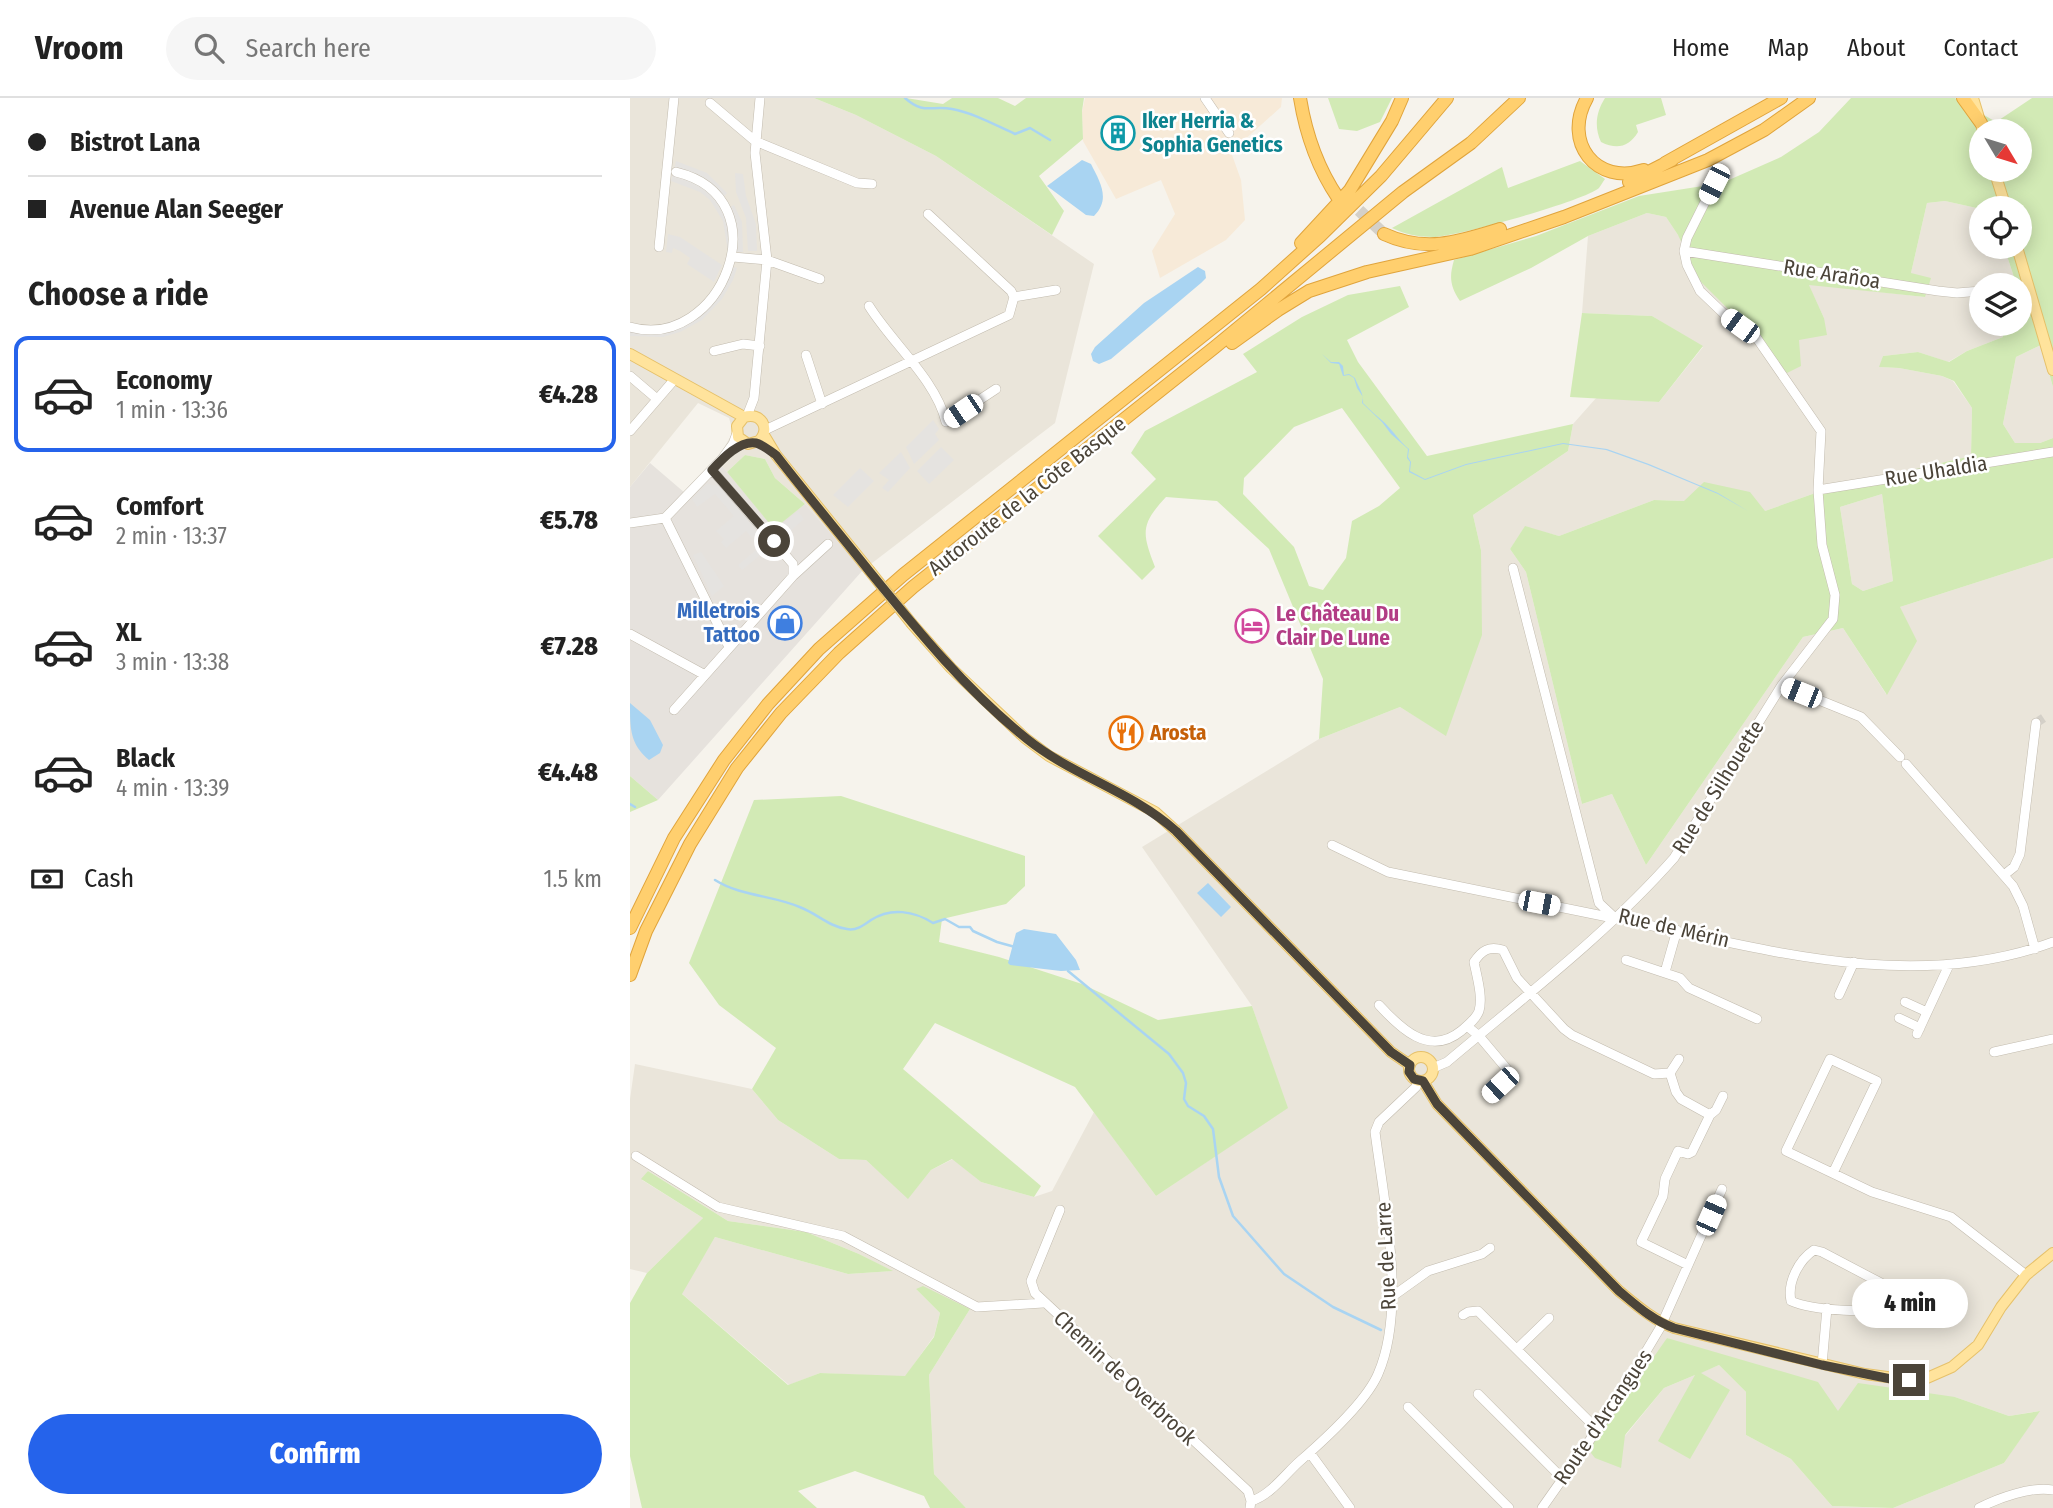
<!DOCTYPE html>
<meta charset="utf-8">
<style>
:root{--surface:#fff;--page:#f6f6f6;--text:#222;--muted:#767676;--line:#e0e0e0;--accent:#2563eb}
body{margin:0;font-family:"Fira Sans Condensed",sans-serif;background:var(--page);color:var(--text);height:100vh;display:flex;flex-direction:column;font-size:26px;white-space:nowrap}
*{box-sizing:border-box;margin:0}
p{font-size:23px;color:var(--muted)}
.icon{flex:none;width:38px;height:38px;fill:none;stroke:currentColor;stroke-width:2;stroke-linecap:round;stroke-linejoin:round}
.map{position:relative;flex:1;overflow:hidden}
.side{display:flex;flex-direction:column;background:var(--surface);width:630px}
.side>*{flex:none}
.guide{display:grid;align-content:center;height:154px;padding:0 28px;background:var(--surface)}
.needle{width:46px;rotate:128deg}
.buttons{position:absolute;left:1339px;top:21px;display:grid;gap:14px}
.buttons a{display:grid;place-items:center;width:63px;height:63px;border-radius:50%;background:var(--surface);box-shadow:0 4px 18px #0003;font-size:35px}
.end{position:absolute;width:32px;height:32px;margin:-16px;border:9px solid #4b4439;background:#fff;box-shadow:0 0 0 4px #fff}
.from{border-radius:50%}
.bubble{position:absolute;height:49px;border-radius:24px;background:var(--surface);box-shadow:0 4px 18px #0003;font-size:23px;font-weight:800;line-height:49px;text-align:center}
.car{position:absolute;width:21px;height:42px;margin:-21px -10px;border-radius:9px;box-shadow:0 0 5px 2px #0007;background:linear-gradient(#fff 24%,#345 0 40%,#fff 0 76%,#345 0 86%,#fff 0)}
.guide b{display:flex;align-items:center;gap:24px;height:66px;font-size:26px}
.guide b+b{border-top:2px solid var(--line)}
.guide i{width:18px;height:18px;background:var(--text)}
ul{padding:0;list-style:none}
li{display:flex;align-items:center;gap:21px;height:116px;margin:0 14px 10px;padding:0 14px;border:4px solid transparent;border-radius:14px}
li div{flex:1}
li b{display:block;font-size:26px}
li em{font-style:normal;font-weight:800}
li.current{border-color:var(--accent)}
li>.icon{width:63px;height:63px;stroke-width:1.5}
h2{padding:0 28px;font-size:32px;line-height:84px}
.pay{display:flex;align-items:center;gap:18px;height:77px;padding:0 28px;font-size:26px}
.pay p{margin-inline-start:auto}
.button{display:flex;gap:14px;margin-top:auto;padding:14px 28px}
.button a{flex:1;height:80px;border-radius:42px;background:var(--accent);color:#fff;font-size:28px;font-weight:800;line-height:80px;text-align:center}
header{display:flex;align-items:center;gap:42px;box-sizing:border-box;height:98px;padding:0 35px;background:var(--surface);border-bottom:2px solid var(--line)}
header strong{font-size:33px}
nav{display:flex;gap:38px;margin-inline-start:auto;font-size:24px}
.search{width:490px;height:63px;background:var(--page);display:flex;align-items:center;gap:18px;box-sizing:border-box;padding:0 24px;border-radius:38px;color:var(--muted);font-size:26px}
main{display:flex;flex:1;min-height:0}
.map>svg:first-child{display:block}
.residential{fill:#eae5da}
.commercial{fill:#f7ead8}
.industrial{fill:#e6e2dd}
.green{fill:#d2eab5;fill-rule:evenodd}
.parking{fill:#e5e3e0}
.water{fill:#a9d4f2}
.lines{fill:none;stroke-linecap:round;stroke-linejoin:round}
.stream{stroke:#a9d4f2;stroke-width:2.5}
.minor-tunnel{stroke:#d4d0c8;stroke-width:9;stroke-dasharray:9 4.5;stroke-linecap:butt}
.highway-tunnel{stroke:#d4d0c8;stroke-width:12;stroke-dasharray:12 6;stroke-linecap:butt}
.minor-casing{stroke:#c2bbae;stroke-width:10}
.major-casing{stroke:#e6c16a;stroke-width:12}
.highway-casing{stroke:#e0a43c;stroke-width:14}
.minor{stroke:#fff;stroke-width:9}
.major{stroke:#ffe39c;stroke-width:10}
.highway{stroke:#ffcf6e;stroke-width:12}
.major-bridge-casing{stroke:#e6c16a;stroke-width:12;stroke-linecap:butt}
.major-bridge{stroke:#ffe39c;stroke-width:10}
.route{stroke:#4b4439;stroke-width:9}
.labels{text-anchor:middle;stroke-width:5;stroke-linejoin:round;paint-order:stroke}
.culture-label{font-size:21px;font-weight:bold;fill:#0d838f;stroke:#fff;text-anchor:start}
.street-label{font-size:21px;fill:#4b4439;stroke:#fff}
.shop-label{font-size:21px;font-weight:bold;fill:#366cbe;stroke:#fff;text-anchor:end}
.hotel-label{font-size:21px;font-weight:bold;fill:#b23c85;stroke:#fff;text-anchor:start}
.food-label{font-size:21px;font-weight:bold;fill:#c56008;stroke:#fff;text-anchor:start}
</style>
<header>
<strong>Vroom</strong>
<div class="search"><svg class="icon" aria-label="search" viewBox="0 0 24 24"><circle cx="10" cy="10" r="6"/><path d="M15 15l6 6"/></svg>Search here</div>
<nav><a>Home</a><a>Map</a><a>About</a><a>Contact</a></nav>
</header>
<main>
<section class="side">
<div class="guide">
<b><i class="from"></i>Bistrot Lana</b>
<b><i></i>Avenue Alan Seeger</b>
</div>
<h2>Choose a ride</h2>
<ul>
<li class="current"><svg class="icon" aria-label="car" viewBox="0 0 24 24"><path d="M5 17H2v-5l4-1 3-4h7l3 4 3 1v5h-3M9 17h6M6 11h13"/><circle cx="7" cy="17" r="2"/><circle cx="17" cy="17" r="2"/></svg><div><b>Economy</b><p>1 min · 13:36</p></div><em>€4.28</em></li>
<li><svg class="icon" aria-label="car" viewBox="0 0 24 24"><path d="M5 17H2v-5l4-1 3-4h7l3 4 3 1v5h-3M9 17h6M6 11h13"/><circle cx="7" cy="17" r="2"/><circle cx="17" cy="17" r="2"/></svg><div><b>Comfort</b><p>2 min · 13:37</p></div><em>€5.78</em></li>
<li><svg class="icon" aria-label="car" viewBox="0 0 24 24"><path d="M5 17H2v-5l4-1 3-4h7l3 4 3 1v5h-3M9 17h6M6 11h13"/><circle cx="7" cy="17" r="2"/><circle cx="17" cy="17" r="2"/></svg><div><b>XL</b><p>3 min · 13:38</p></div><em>€7.28</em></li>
<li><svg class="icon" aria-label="car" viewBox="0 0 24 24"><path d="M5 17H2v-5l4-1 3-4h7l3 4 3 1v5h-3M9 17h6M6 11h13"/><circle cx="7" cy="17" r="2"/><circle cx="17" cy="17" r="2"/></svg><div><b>Black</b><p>4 min · 13:39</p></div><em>€4.48</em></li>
</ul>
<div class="pay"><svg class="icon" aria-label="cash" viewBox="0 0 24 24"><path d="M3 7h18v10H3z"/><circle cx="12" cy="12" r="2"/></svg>Cash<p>1.5 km</p></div>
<div class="button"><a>Confirm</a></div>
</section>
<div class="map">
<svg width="1423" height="1410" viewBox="0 0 1423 1410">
<rect width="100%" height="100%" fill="#f6f3ec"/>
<!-- residential -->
<path class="residential" d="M0,0H184L226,17L306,58L464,166L425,325L233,472L175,406L145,380L135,361L115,357L97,374L87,362L103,334L99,320L68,305L0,389Z
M1315,103L1351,111V149H1374L1385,182L1378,187H1351V226H1371L1373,239L1337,253L1318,264L1288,254L1253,258L1250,269L1269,270L1312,278L1323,283L1342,310L1341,358L1191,393L1135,413L1055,403L1024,402L929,438L895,429L880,451L896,474L952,706L982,696L1016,767L1173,539L1213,530L1256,596L1270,509L1423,460V1410H1263L1374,1365L1409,1313L1379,1318L1325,1299L1208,1313L1037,1240L995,1338L1034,1290L1089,1267L1116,1294V1337L1161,1361L1202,1408L1261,1410H336L304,1376L299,1277L340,1211L286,1191L310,1215L304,1238L275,1279L190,1275L159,1287L51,1195L85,1139L218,1176L262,1173L229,1156L176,1134L98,1123L18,1073L12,1082L73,1120L17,1175L0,1171V1001L5,966L122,991L148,1022L209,1061L236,1062L278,1100L301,1072L323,1061L351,1084L404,1099L422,1093L464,1014L526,1098L657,1010L622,908L512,749L689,641L770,609L816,637L851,452L843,417L938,353L943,326L967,299L1029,304L1073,249L1022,218L952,215L958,138L1017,115L1036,119L1048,137L1169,241L1194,220L1178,186L1295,199L1281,175L1297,105Z
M1411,247L1423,289V340L1410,345H1385L1373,326L1386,259Z
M1252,396L1263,483L1233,493L1222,486L1210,409Z"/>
<!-- commercial -->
<path class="commercial" d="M455,0H652L651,9L601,54L611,82L615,122L596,142L530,180L522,153L545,116L531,82L486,101L453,43L452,14Z"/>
<!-- industrial -->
<path class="industrial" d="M87,362L144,430L175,406L233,472L28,702L0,678V389L20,365L55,395Z"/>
<!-- green -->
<path class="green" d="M184,0H276L313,6L322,0H368L385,8L396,0H454L452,13L453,41L409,78L434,113L422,137L306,58L226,17Z
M698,0H762L750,24L727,33L709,31Z
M975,0H1031L1036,17L1006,27L1008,34C999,49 987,52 971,44C964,29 966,14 975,0Z
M1221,0H1325L1366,24L1402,0H1423V289L1411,247L1386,259L1373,326L1385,345H1410L1423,340V460L1270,509L1287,543L1257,597L1213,530L1173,539L1016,767L982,696L952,706L896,474L880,451L895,428L929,438L1024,402L1054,403L1074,384L1120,394L1135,413L1191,393L1341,358L1342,310L1324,283L1312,278L1269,270L1249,269L1253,258L1288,254L1319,264L1337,253L1373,239L1371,226H1390V187H1378L1385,182L1374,149H1390V110L1351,111L1315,103L1297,105L1281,175L1301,180L1295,199L1179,187L1194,220L1197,237L1169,242L1171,268L1157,275L1129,242L1070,183L1048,137L1036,119L1017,115L958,138L901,170L830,203C820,188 819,179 824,162L906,138L1009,98L1092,85L1151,59L1189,34ZM1351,33H1390V72H1351ZM1252,396L1263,483L1233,493L1222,486L1210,409Z
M950,63L975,81C974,82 970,89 969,90C954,103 825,139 803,139C788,139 774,136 762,130L872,69L878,90Z
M770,188L779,209L717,242L728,264L797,358L943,326L938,353L843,417L851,452L852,537L816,638L770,609L689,641L693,581L639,451L587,403L536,399C510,427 512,435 525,469L512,482L468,438L526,381L501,355L515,333L627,274L613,256L672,219L718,197ZM712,310L770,390L749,408L722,423L716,460L693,492L679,488L664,449L613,396L614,380L664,329Z
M952,215L1022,218L1073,248L1029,304L940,299Z
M115,357L135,361L145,380L175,406L144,431L97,374Z
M0,678L28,702L0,714Z
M211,698L395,758V788L376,806L312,821L309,844L369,859L452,886L528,922L622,908L658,1010L526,1098L445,989L305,925L273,971L411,1088L404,1099L351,1084L322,1061L301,1072L278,1101L236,1062L209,1061L148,1022L122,991L146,950L89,907L59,865L124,702Z
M18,1073L98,1123L176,1134L229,1156L263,1173L218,1176L85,1139L52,1196L158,1287L190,1275L275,1278L304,1239L310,1215L286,1191L293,1188L340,1211L299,1277L304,1376L336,1410H300L294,1398L225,1373L168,1393L187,1410H12L0,1358V1205L17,1175L73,1120L11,1081Z
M1037,1240L1188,1284L1208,1313L1228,1285L1325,1299L1379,1318L1410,1313L1374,1365L1263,1410L1202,1408L1161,1361L1116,1337V1294L1089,1267L1071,1275L1100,1292L1060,1361L1028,1343L1065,1277L1034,1290L995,1337L991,1370L965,1360L961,1355L963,1346Z"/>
<!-- parking -->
<path class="parking" d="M46,63L77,75L97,95L93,100L100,109L104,107L112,124L113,154H98L93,123L80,102L70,94L41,83Z
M105,75L113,76L116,98L126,126L127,153H118L116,120L106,94Z
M38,136L50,139L92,167L84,184L57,166L60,160L50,153L43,150L42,155L36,154Z
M99,168L107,170L103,182L92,201L72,222L50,234L33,239L0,238V229L19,231L67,214Z
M303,322L309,331L305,336L309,342L284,366L276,349Z
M311,349L324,362L299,386L287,373Z
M271,354L280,370L258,394L252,390L259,382L249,375Z
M230,370L244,383L218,409L203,397Z
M77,386L89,388L128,435L122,440L116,433L96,450L91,444L94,441L86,433L104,418L85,396L67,409L62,401Z
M168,413L174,421L150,442L143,434Z
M129,436L140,449L112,472L108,467L132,447L127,441L125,443L123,441Z
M71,454L94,488L82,498L63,457Z"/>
<!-- water -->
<path class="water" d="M452,62L461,66C470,84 481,101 464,118L456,117L417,88Z
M568,169L575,173L576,180L571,185L481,261L469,266L463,263L461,256L465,249L514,205Z
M692,256L701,264H709L713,268L714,277L719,276L725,280C728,289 734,295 733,305C740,312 748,319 755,325C764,334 770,344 779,351L778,359L781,364L780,373L795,381L836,366L933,345L977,351L1019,366L1088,395L1118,413L1088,396L1018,367L976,352L933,346L836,367L795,382L779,374L780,364L777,360L778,351L761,336L752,324L732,305L733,299L727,290L724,280L719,277L713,278L709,266L701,265Z
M0,605L20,622L33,647L30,655L19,662C0,646 0,631 0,605Z
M578,785L601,809L591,819L567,795Z
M394,831L426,836L446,862L450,872L431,873L380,867L378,865L386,835Z"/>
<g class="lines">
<!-- stream -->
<path class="stream" d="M275,0C294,17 301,7 322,11C344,15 365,27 385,36L400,30L420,42
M0,706L5,709
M85,782C112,799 144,797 172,810C187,816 200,829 217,831C226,833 234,827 241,822C261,809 284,813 303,825L315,821L329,829H340L343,833L367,844L385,849
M438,873L539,956L553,975L556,985L554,1001L558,1008L574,1018L583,1031L589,1079L603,1118L654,1176L703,1209L751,1232"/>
<!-- minor-tunnel -->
<path class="minor-tunnel" d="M1406,625L1415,619"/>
<!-- highway-tunnel -->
<path class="highway-tunnel" d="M716,100L754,136"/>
<defs>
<path id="minor" d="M575,0L599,35
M80,5L125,43L227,85L242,86
M29,149L44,0
M1054,153L1308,193L1327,195L1351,193
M103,159L137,162L190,181
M384,199L426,192
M239,208C262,245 306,282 316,324L366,291
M0,229C91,255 154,100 46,74
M84,253L113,246L130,248
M176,257L192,306
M0,278L27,301
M117,318L124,300L137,162L125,55L130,0
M135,332L379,217L384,199L381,193L298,116
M0,333L44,282
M1188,392L1423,354
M35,420L99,549
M0,425L35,420L92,361L103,346L107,335
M883,470L969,805L985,820C1127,849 1281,897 1423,844
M163,478L198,446
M0,536L75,577
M1152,587L1231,619L1270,659
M44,612L163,478V466L82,372
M1276,666L1383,788L1393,808L1405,851
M702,747L758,774L983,820
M1374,777L1384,769L1390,756L1406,625
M996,862L1050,880L1059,890L1127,921
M1035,874L1047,832
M1209,897L1224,864
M1275,904L1297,914
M749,907C770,930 799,959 831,933C838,927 846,921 849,913C853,899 847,879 844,864C852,852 859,848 873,852L887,880L934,931L942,937L1024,976L1040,975L1049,961
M1269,920L1290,930
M837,928L849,938L881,976L859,997
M1287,936L1319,867
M1364,954L1423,941
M803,970L817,964C894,899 977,836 1044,760L1152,587L1203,521L1205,497L1192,447L1188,392L1191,333L1126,239L1094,216L1070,193L1057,167L1054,153L1057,140L1084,86
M1040,975L1046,994L1051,1001L1080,1017L1062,1054L1058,1056L1048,1053L1035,1081L1033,1098L1011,1144L1058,1167
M1080,1017L1086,1012L1093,998
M6,1058L88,1109L213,1138L347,1209L413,1205
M1203,1075L1247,983L1200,961L1156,1053L1242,1094L1321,1119L1396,1177
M430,1112L401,1183L405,1195L618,1393L621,1403
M763,1198L798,1173L852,1156L860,1150
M1256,1212L1255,1198L1251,1185L1192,1154L1184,1152C1169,1162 1157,1184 1161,1203C1192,1217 1265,1212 1301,1212
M833,1217L838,1214L848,1213L967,1331
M887,1251L919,1220
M1192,1267L1197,1210
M848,1296L932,1380
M778,1309L879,1410
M680,1355L720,1410
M620,1410L621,1403C640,1398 656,1375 670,1363C693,1343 736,1304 748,1276C777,1210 754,1104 745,1034L749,1024L786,989L788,983
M912,1410L981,1312L1030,1230L1092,1091
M1349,1410C1368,1400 1402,1388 1423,1392"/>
<path id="major" d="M1343,0L1353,33
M1364,72L1376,110
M1387,149L1423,272
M0,256L114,319C131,314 141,330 129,343L118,346L108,339L107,328L114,319
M134,337L146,357L239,472
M282,526L321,570L395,640L419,658L525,714L546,733L761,954L780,967
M779 971a12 12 0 1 1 24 0a12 12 0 1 1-24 0Z
M793,983L807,1006L989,1193C1006,1207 1023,1222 1044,1230L1235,1276L1279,1282L1297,1280L1322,1269L1348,1247L1371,1209L1396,1177L1423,1155"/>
<path id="highway" d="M670,0C676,37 687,69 708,100
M957,0C932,44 966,88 1014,72
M1333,0L1351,25
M1035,65L1151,0
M999,84L1042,62
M754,136C795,155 828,144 870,131
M671,145L720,92L762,23L772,0
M602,245L648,212L679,193L737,174L840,151L934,119L1078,62L1134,32L1179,0
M0,830L44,740L94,662L138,606L189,551L273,477L631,191L690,138L751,78L817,0
M0,877L16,833L60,746L107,670L151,615L209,555L283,489L585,249L773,94L841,45L889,0"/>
</defs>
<!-- minor casing -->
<use href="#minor" class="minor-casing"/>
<!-- major casing -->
<use href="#major" class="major-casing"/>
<!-- highway casing -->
<use href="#highway" class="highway-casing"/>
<!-- minor -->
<use href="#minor" class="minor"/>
<!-- major -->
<use href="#major" class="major"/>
<!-- highway -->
<use href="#highway" class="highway"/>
<defs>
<path id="major-bridge" d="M239,472L282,526"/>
</defs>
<!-- major-bridge casing -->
<use href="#major-bridge" class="major-bridge-casing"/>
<!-- major-bridge -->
<use href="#major-bridge" class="major-bridge"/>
</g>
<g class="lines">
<!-- route -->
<path class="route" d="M144,443L82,372C93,360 110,342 126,345C132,346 141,354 146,357C177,397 209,435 240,474C288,533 337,593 397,641C443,678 501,693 546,733L761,954L780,967L779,974L784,981L793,983L807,1006L989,1193C1006,1207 1022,1222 1044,1230L1192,1267L1261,1281L1279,1282"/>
</g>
<!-- icons -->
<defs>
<symbol id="building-ring" viewBox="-11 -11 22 22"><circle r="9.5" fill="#fff" stroke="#0f9aa8" stroke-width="1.5"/><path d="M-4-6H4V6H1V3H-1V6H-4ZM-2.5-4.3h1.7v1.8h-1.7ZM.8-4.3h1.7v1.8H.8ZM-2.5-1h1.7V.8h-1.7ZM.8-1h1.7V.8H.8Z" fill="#0f9aa8"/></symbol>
<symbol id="shop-ring" viewBox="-11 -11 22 22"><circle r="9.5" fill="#fff" stroke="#3f7fe0" stroke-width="1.5"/><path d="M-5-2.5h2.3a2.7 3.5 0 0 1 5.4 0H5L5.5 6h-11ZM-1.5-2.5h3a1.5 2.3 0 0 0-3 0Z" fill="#3f7fe0"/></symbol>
<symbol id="hotel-ring" viewBox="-11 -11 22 22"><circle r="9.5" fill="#fff" stroke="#d1479c" stroke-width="1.5"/><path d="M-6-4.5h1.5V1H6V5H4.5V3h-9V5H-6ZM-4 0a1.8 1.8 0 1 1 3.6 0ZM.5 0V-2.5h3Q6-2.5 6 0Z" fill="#d1479c"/></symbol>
<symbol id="restaurant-ring" viewBox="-11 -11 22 22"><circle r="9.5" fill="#fff" stroke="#e8710a" stroke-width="1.5"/><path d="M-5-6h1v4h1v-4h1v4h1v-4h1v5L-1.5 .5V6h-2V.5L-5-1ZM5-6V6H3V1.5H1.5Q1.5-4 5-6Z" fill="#e8710a"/></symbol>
</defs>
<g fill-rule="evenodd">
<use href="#building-ring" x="469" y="16" width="38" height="38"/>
<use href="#shop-ring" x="136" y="506" width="38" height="38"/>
<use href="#hotel-ring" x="603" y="509" width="38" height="38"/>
<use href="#restaurant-ring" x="477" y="616" width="38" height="38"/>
</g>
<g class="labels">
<!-- culture labels -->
<g class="culture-label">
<text x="512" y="30">Iker Herria &amp;<tspan x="512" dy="24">Sophia Genetics</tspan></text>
</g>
<!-- street labels -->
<g class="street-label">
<text transform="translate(1202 176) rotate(9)" y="7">Rue Arañoa</text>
<text transform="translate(1306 373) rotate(-9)" y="7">Rue Uhaldia</text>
<text transform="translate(397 398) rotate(-38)" y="7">Autoroute de la Côte Basque</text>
<text transform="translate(1088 689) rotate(-58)" y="7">Rue de Silhouette</text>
<text transform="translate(1044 830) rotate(13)" y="7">Rue de Mérin</text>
<text transform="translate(756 1158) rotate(-93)" y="7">Rue de Larre</text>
<text transform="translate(495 1280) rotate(43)" y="7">Chemin de Overbrook</text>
<text transform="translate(973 1319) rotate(-56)" y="7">Route d'Arcangues</text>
</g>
<!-- shop labels -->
<g class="shop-label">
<text x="130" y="520">Milletrois<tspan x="130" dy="24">Tattoo</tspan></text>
</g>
<!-- hotel labels -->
<g class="hotel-label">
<text x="646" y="523">Le Château Du<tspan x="646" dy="24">Clair De Lune</tspan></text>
</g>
<!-- food labels -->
<g class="food-label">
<text x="520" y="642">Arosta</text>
</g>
</g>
</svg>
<div class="buttons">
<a><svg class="needle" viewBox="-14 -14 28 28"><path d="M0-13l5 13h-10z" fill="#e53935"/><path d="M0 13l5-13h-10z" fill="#767676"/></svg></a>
<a><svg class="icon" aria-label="locate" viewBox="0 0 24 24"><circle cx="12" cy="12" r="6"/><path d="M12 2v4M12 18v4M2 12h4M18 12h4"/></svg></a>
<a><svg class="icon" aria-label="layers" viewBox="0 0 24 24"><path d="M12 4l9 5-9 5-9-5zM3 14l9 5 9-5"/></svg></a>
</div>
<i class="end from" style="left:144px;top:443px"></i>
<i class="end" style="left:1279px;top:1282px"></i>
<div class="bubble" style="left:1222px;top:1181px;width:116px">4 min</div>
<i class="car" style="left:1084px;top:86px;rotate:207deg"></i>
<i class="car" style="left:1110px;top:228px;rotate:306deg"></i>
<i class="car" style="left:333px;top:313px;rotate:236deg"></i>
<i class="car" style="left:1171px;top:595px;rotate:292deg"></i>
<i class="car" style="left:909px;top:805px;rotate:101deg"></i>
<i class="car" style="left:870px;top:987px;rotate:227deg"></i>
<i class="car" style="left:1081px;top:1117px;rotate:24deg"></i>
</div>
</main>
